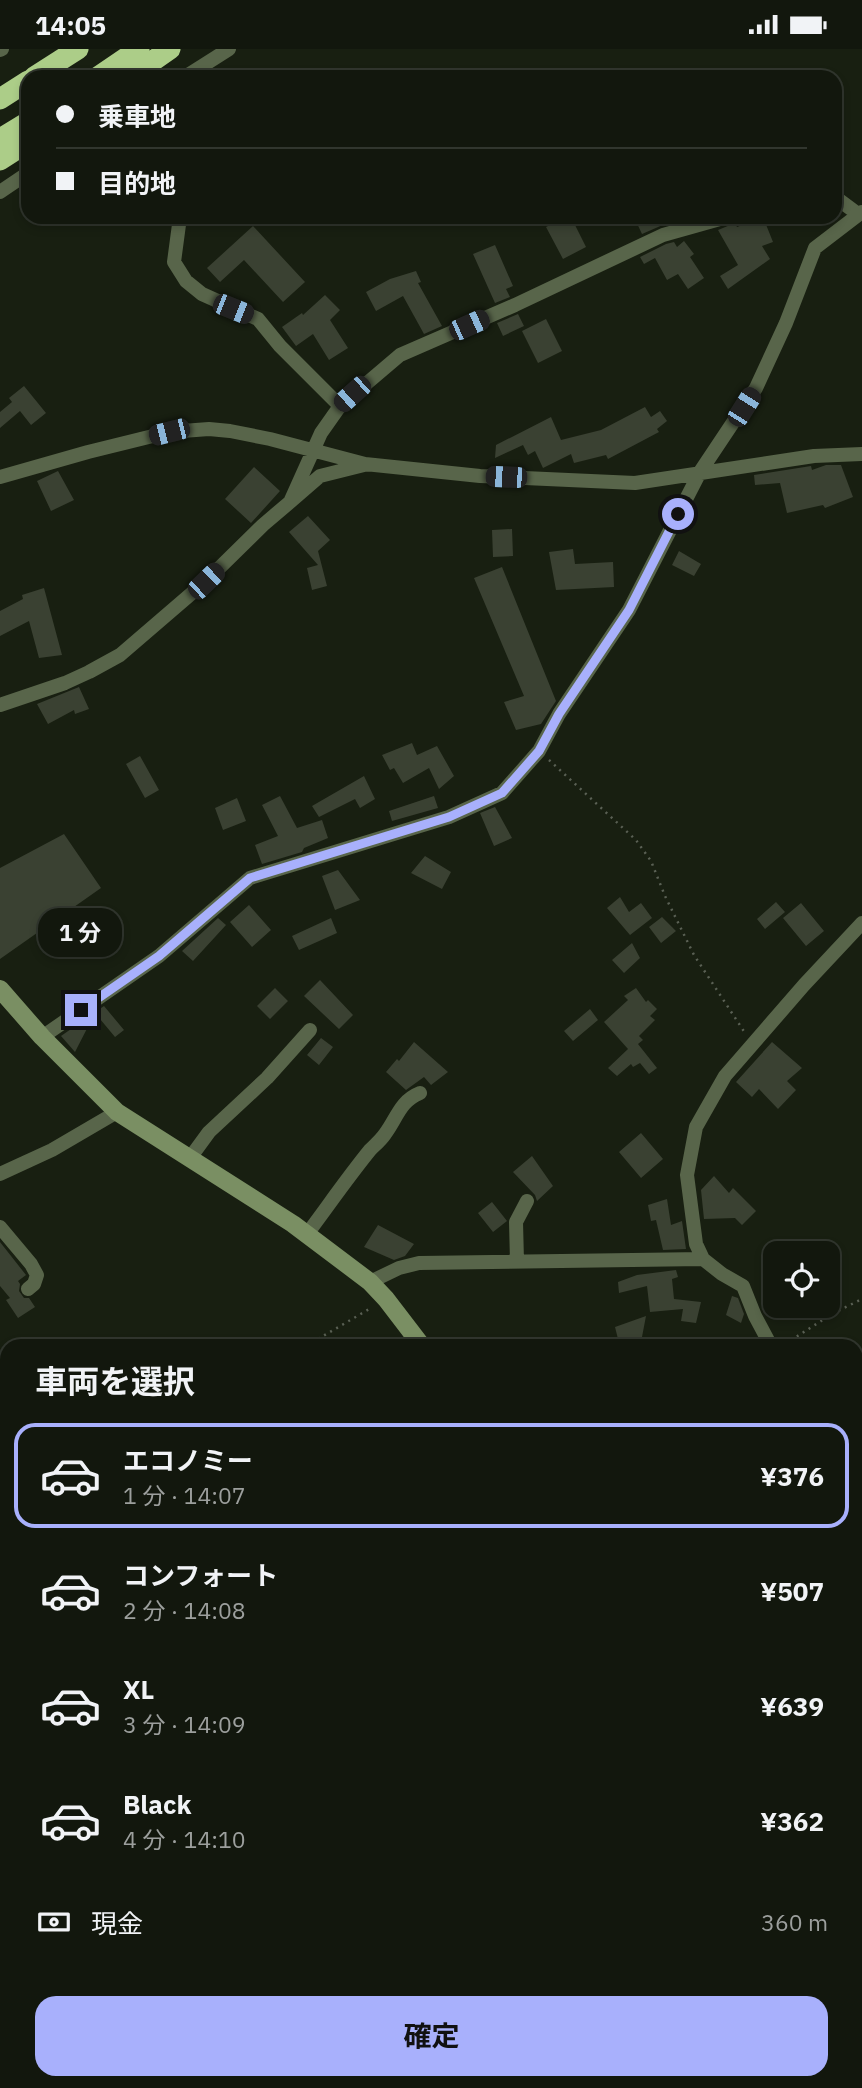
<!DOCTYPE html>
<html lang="ja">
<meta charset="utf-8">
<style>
:root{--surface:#12170d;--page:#1f241b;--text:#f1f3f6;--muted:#9c9f9d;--line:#31362e;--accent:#a8b0fc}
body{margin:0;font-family:"IBM Plex Sans","Noto Sans JP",sans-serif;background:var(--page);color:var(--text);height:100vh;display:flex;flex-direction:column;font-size:26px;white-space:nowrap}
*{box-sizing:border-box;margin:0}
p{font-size:23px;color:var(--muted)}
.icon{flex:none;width:38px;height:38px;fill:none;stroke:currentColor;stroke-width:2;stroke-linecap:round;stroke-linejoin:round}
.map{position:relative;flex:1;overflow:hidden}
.sheet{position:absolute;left:0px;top:1290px;width:863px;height:751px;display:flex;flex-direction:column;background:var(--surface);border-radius:21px 21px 0 0;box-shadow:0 4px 10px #0003,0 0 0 2px var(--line)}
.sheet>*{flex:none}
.banner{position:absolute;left:21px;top:21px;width:821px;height:154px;border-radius:21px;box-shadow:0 4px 10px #0003,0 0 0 2px var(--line);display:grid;align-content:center;height:154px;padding:0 35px;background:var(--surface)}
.tools{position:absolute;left:763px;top:1192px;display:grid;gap:14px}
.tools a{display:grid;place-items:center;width:77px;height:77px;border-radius:14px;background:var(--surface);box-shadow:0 4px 10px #0003,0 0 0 2px var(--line);font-size:35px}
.end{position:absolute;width:32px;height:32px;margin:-16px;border:9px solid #a8b0fc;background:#111;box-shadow:0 0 0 4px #111}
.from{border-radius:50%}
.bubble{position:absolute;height:49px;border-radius:21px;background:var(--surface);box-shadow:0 4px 10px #0003,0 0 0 2px var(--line);font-size:23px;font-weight:700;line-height:49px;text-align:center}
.car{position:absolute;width:21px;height:42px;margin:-21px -10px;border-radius:9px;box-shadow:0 0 5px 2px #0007;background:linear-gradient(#222 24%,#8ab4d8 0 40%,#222 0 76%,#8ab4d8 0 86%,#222 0)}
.banner b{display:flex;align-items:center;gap:24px;height:66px;font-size:26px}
.banner b+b{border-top:2px solid var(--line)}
.banner i{width:18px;height:18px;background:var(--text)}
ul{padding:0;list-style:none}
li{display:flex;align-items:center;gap:21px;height:105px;margin:0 14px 10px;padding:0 21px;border:4px solid transparent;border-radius:21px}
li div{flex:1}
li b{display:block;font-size:26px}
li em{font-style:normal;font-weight:700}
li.current{border-color:var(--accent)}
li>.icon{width:63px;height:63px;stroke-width:1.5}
h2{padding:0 35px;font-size:32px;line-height:84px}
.pay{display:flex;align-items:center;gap:18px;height:77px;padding:0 35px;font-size:26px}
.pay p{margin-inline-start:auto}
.primary-button{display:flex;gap:14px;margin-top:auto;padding:14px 35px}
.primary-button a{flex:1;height:80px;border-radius:21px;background:var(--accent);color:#111;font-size:28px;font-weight:700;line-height:80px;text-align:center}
.status{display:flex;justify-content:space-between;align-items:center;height:49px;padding:0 35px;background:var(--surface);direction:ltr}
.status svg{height:19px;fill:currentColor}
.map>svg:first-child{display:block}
.forest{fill:#2f4a00}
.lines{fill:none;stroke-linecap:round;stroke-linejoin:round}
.stream{stroke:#476320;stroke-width:4.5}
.building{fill:#3a4132}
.path{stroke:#5a6054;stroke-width:2.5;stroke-dasharray:2 5;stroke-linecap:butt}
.street{stroke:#58654a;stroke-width:14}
.secondary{stroke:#7a8f63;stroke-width:18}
.highway{stroke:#accd88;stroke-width:21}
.route{stroke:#a8b0fc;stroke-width:9}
</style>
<div class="status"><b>14:05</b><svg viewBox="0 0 49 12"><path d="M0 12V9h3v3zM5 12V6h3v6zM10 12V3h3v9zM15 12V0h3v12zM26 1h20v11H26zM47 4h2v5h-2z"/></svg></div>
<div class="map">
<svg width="862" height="2039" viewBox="0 0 862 2039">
<rect width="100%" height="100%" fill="#181f11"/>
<!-- forest -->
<path class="forest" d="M7,1837V2034H62L52,2039H0V1840Z"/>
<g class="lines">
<!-- stream -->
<path class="stream" d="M0,1690L7,1687"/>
</g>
<!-- building -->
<path class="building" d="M566,168H571L586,198L563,210L546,178Z
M634,168H661L665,175L642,185Z
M763,168L773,193L762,197L770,210L728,240L720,227L738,216L718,181L735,174L737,178Z
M253,177L305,233L283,253L244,211L220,233L207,219Z
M684,192L694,205L690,208L704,229L688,240L678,225L667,231L655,209L644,215L640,208L666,195L674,193L677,198Z
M495,196L513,237L506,240L510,248L495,254L473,205Z
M416,222L421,233L418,234L442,277L424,285L403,247L376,262L366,243L390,230Z
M325,246L340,261L330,271L348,299L329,311L313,285L296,297L282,278L302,264L303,266Z
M518,265L524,277L503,287L497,274Z
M546,270L562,302L538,314L522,282Z
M24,337L46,364L31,376L20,362L0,379V363L12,353L9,349Z
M645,358L651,368L660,362L667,372L657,380L659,383L608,410L606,406L574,414L571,405L543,419L535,402L528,406L523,396L495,409L496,396L551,368L561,391L601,381Z
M826,416H841L853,448L825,459L823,456L787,464L780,434L755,436L754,426L811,417L812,421Z
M254,418L280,442L251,474L225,450Z
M58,422L74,451L51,462L37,432Z
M308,467L330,491L318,502L327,537L312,541L307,519L318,516L289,483Z
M512,480L513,507L493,508L492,481Z
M573,500L575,515L613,513L614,538L556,541L549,503Z
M679,502L701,515L694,527L672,516Z
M502,518L556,652L541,675L516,681L504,653L524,647L474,529Z
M44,539L62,606L39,609L29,572L0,587V562L23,550L22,546Z
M79,638L89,660L75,665L74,661L48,675L37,655Z
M412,694L417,706L437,697L454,727L439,740L429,719L403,734L394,719L390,721L382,706Z
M140,707L159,741L145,749L126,715Z
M364,727L375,750L360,759L355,750L319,768L312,757Z
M280,747L297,779L322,771L328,789L304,799L302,803L262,815L255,796L278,787L262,756Z
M434,747L438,759L392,772L389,762Z
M237,749L246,772L223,781L215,759Z
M495,758L512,789L494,797L480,764Z
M64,785L101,839L0,910V819Z
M425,807L451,823L442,840L411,824Z
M338,821L360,851L335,861L322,827Z
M620,848L629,863L641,854L652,869L630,886L607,859Z
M776,853L785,863L765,880L757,870Z
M801,854L824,882L806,897L783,869Z
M249,856L271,881L252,898L230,873Z
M662,868L676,882L661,894L649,878Z
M218,869L226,876L193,912L182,902Z
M331,869L337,884L299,901L292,887Z
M632,894L640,909L624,924L612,911Z
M320,931L353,966L339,980L304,947Z
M275,939L288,952L270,970L257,957Z
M636,939L646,953L648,951L657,960L650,967L655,971L639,987L643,991L638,995L657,1019L649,1025L640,1014L633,1018L631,1015L617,1027L608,1019L628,1000L604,973L628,951L624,947Z
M104,957L124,981L115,988L95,964L75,1003L61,987Z
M590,960L598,971L573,992L564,982Z
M321,989L333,998L319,1016L307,1006Z
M414,993L448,1023L431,1036L424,1028L406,1041L386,1023L397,1010L399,1012Z
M772,993L802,1019L787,1032L796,1041L778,1060L759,1040L752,1048L736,1033Z
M641,1084L663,1110L641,1129L619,1103Z
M532,1107L553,1137L537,1152L535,1146L513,1123Z
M714,1127L729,1144L733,1139L756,1162L742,1176L735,1169L704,1170L701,1141Z
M667,1150L671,1176L682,1172L686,1200L663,1201L656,1171L651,1172L648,1156Z
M492,1153L507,1172L493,1183L478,1164Z
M378,1176L414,1195L405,1207L394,1211L364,1198Z
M0,1193L26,1226L18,1232L20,1235L19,1242L24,1249H29L35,1258L18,1269L6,1251L10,1249L0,1237Z
M676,1221L678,1228L672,1230L674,1250L701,1253L696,1274L681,1272L683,1260L650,1263L647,1237L619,1244L618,1233L637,1226Z
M732,1247L738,1249L744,1265L741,1274L726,1266Z
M646,1267L642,1288L619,1294L615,1278Z"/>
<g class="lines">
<!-- path -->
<path class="path" d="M549,711L636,791L651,812L665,847L694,906L745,984
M785,1295L832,1265L862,1250
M306,1297L371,1259
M0,1475L7,1471
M0,1516L7,1530
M0,1826L7,1823"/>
<!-- street -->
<path class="street" d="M0,1L2,0
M185,28L229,0
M0,143L28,124
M835,148L858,165
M180,168L174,213L186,232L202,245L258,270L280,297L340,357
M364,416L320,427L290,453L321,384L340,357L400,306L515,256L663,186L727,168
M0,428L88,403L169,383L209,380L230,382L270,390L365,415L480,427L635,434L814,407L862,405
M0,656L65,634L89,623L120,606L206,532L263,476L290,453
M42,988L159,907L250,829L449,768L502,744L539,702L559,665L629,561L700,423L756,339L786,274L815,199L862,163
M190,1109L209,1083L267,1029L310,981
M0,1125L52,1101L117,1063
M0,1178L31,1215L37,1226L34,1235L28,1240
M307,1185C328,1157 348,1128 370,1101C375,1096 381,1091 385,1085C397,1069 400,1052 420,1044
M517,1212L516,1173L527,1152
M370,1233L399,1219L419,1214L703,1210
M771,1297L755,1267L743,1237L722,1225L703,1210L696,1195L687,1126L696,1078L725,1027L804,936L862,874
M856,1451L862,1460
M856,2004L862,1991
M838,2039L841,2034"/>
<!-- secondary -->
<path class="secondary" d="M0,940L42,988L117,1063L293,1175L370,1233L386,1250L422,1297
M856,1881L862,1890"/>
<!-- highway -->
<path class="highway" d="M34,28L78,0
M98,28L139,0
M130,28L170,0
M0,50L28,32
M0,90L28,73
M0,111L28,93"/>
</g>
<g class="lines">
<!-- route -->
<path class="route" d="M81,961L159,907L250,829L449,768L502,744L539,702L559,665L629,561L678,465"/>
</g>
</svg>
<div class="tools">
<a><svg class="icon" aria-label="locate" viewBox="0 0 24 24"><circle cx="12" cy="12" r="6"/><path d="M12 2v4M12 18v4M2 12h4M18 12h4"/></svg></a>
</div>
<i class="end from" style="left:678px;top:465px"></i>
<i class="end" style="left:81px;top:961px"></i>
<div class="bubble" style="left:38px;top:859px;width:84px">1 分</div>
<i class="car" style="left:233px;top:260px;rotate:112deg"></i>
<i class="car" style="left:469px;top:276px;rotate:66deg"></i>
<i class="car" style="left:352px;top:345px;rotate:228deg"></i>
<i class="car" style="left:744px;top:358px;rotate:32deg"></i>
<i class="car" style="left:169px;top:383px;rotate:256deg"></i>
<i class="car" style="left:506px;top:428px;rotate:272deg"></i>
<i class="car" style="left:206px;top:532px;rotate:46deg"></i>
<div class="banner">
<b><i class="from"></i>乗車地</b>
<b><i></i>目的地</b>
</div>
<section class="sheet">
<h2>車両を選択</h2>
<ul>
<li class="current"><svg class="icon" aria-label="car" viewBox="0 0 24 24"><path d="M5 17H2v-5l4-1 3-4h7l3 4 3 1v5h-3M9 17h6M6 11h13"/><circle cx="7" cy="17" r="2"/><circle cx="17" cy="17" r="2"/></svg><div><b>エコノミー</b><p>1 分 · 14:07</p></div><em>¥376</em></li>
<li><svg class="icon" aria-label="car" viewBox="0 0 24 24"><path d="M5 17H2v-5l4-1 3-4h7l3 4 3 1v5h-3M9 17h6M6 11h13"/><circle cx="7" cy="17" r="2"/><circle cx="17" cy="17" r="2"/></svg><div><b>コンフォート</b><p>2 分 · 14:08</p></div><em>¥507</em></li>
<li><svg class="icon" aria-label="car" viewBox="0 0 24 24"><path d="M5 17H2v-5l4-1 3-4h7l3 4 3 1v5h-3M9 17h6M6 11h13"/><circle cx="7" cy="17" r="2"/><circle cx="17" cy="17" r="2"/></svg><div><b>XL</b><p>3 分 · 14:09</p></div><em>¥639</em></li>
<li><svg class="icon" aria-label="car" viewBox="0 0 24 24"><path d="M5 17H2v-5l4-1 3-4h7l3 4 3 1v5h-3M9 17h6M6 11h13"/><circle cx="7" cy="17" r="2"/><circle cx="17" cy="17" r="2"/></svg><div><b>Black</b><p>4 分 · 14:10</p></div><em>¥362</em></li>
</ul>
<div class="pay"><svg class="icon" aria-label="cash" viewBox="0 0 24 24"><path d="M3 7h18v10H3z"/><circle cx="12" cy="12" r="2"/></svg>現金<p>360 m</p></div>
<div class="primary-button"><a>確定</a></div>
</section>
</div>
